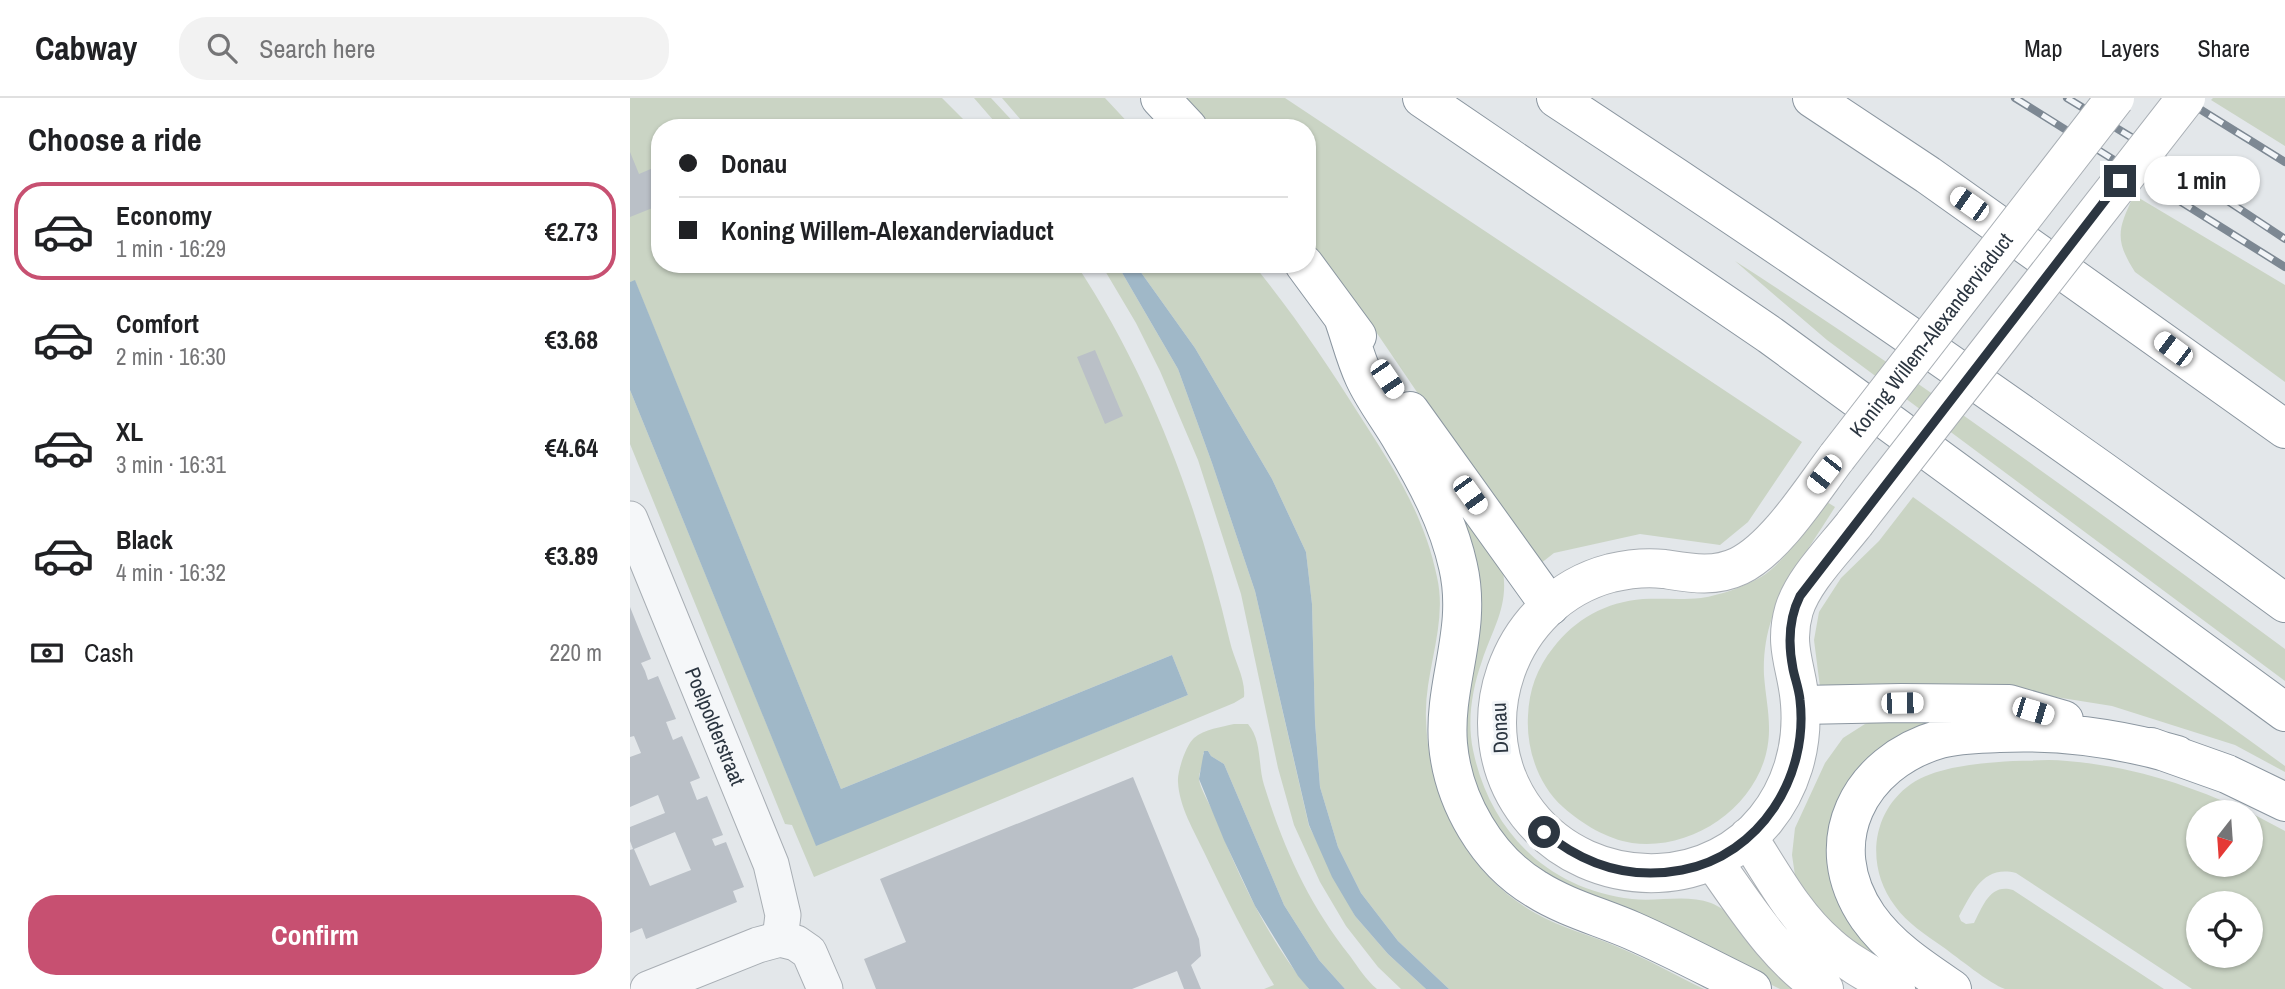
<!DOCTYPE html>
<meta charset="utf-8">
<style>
:root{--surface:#fff;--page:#f2f2f2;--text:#202124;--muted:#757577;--line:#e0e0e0;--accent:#c75071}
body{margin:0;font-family:"Archivo Narrow",sans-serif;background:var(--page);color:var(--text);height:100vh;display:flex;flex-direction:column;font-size:26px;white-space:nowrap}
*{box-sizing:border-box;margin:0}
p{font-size:23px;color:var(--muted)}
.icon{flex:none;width:38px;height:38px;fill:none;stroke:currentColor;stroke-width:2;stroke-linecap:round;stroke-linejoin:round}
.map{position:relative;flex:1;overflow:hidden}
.panel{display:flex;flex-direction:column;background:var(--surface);width:630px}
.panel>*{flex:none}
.banner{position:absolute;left:21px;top:21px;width:665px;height:154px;border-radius:28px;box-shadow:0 2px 5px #0004;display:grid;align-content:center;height:154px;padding:0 28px;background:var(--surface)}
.needle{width:46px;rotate:197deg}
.buttons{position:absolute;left:1556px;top:702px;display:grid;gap:14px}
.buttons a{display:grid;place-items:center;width:77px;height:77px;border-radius:50%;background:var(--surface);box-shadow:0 2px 5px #0004;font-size:35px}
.end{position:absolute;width:32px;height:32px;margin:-16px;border:9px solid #2c3641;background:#fff;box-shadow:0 0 0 4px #fff}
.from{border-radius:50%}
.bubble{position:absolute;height:49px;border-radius:24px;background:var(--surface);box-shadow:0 2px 5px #0004;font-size:23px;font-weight:800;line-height:49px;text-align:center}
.car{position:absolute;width:21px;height:42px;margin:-21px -10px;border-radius:9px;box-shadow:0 0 5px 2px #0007;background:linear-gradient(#fff 24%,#345 0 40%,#fff 0 76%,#345 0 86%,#fff 0)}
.banner b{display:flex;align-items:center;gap:24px;height:66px;font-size:26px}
.banner b+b{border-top:2px solid var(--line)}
.banner i{width:18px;height:18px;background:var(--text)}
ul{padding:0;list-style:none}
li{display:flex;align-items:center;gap:21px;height:98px;margin:0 14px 10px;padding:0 14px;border:4px solid transparent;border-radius:28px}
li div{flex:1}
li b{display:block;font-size:26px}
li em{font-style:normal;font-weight:800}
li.current{border-color:var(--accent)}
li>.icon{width:63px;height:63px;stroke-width:1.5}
h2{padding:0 28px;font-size:32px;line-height:84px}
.pay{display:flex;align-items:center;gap:18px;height:77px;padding:0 28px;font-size:26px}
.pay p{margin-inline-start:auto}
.cta{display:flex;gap:14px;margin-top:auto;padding:14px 28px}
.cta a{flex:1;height:80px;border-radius:28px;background:var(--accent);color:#fff;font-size:28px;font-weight:800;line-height:80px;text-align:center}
header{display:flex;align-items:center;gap:42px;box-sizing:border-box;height:98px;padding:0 35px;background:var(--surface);border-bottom:2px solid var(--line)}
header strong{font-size:33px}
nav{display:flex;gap:38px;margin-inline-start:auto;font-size:24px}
.search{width:490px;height:63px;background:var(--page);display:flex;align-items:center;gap:18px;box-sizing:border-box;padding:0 24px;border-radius:28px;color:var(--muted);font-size:26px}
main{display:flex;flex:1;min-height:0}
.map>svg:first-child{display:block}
.green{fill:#cad4c4;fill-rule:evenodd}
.water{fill:#a0b8c8}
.building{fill:#bac0c7;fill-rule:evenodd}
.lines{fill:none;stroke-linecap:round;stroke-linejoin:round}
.street-casing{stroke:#a8aeb4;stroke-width:37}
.secondary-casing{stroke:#a8aeb4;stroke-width:40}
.highway-casing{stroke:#8b96a0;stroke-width:40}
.street{stroke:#f5f7f9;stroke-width:35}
.secondary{stroke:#fff;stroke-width:38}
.highway{stroke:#fff;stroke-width:38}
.rail-casing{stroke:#7d8893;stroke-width:8}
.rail{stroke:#f2f5f8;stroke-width:5;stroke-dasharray:16;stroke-linecap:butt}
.secondary-bridge-casing{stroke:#a8aeb4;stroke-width:40;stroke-linecap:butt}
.secondary-bridge{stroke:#fff;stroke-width:38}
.route{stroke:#2c3641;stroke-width:9}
.labels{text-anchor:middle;stroke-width:6;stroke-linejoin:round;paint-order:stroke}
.street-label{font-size:21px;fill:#2c3641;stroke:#f2f5f8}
</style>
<header>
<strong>Cabway</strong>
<div class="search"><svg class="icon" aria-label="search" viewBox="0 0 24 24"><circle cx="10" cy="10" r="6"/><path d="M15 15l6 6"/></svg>Search here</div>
<nav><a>Map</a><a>Layers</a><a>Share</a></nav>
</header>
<main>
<section class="panel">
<h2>Choose a ride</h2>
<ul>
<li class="current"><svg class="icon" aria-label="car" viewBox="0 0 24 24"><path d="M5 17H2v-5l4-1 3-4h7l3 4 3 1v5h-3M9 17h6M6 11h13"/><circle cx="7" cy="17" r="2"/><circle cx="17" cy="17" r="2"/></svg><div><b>Economy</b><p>1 min · 16:29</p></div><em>€2.73</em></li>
<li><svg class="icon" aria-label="car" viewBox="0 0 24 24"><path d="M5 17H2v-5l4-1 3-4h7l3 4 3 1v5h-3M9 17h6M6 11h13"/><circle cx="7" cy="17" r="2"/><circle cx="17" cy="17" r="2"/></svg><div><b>Comfort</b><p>2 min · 16:30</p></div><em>€3.68</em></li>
<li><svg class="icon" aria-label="car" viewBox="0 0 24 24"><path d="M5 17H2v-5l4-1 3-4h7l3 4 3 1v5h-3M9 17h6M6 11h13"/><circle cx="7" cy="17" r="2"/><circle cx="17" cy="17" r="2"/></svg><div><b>XL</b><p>3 min · 16:31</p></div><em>€4.64</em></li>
<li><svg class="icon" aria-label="car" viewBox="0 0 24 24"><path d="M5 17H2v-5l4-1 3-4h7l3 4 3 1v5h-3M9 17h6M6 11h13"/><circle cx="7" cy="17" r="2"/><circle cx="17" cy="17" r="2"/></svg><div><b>Black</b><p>4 min · 16:32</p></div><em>€3.89</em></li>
</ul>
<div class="pay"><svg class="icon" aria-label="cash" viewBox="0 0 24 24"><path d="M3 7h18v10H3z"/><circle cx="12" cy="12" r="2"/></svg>Cash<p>220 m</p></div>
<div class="cta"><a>Confirm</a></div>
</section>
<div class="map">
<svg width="1655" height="891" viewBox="0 0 1655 891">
<rect width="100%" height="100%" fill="#e3e7ea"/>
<!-- green -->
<path class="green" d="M0,0H312L342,30H30V166H446C522,281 569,411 600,544C604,562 616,581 614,599L604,605L184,779L162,727L155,726L0,346V292L186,747L558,597L542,557L211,691L5,183L0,184Z
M344,0H361L389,30H370Z
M372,0H475L503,30H398Z
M549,0H655L1172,344L1118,424L1090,447L1010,436L924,455L906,469L740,225L677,149V30H578Z
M1583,0H1655V48L1581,2Z
M1504,97L1655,187V284L1505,174C1484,141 1488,131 1504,97Z
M1105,163C1294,285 1475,418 1655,551V583L1197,242Z
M471,166H487L548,271L582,365L625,493L679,728L725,818L758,856L796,891H771L748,869L716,828L690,784L664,727L648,670L611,496L568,362L530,273L506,225Z
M505,166H623C662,214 697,265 730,318C764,371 794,416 807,479C818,527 794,573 796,621C798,699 835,775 905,815C931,830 961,837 988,849C1017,861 1045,877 1074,891H819L768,843L731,795L708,749L690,689L685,624L682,506L676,454L642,381L565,250Z
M1283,399L1655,668V674L1605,647L1482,608L1382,592L1190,589L1184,542L1189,514L1211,480L1249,443Z
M825,401L872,467C880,507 864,527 852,563C842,591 837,623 843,652C860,734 918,791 1002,801C1028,804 1056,796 1081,805C1106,814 1153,870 1174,891H1150L1021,828L928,788L867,736L837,671Z
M1197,404L1205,409C1186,440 1152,487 1142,520C1136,537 1133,558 1134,577C1136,605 1143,628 1136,656C1122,712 1060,753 1002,745C977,741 952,726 933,709C908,687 896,650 898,618C899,592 907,570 923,550C945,521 976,504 1013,501C1032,500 1051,502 1071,500C1091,497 1113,489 1131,479C1153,466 1180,425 1197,404Z
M1360,617L1213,706L1272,870L1217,846L1166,784L1162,757L1165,730L1195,665L1213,640L1235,626L1248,622Z
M604,626H618C632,642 628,668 634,687C654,751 678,805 720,858C728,869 736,882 747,891H715L689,862L654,807L594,666L581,658L578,653L573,655C576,665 569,671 569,681C570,691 580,706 584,716C608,777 637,840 679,891H634L644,887C618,844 596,800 574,754C564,733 549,708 548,684C547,674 556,647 564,640C574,631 592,629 604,626Z
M1383,663C1401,663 1419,661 1437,663C1500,668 1561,687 1617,714H1568V766H1620L1621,715L1655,733V891H1562L1386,775C1353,767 1343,794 1329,818L1331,823L1336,826L1344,825C1353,808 1360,785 1383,792L1534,891C1495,891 1456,891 1417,891C1405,891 1386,891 1375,891C1360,886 1327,859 1313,849C1296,837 1277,825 1265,808C1236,770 1240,715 1281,686C1307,668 1352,665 1383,663ZM1568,805H1620V858H1568Z"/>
<!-- water -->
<path class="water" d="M487,166H505L565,250L642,381L676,454L682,506L685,624L690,689L708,749L731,795L768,843L819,891H796L758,856L725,818L702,779L679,727L625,493L582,365L548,271Z
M5,182L211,691L542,557L558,597L186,748L0,292V184Z
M574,653H578L581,658L594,666L654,807L689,862L715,891H679L668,878L625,808L594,742L569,681Z"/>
<!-- building -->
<path class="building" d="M0,54L9,76L30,67V107L0,119Z
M465,252L493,318L475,326L447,259Z
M0,509L21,561L11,565L15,573L18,582L28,578L46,621L36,624L43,642L52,638L70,680L60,684L67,702L77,698L93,737L82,741L85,748L96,744L114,789L103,793L107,804L16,841L12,830L0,835V752L3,751L0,743V729L35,715L28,697L0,709V659L11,655L4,638L0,639ZM45,734L61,772L20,788L4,751Z
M503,679L569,841L571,858L561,867L571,891H554L547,873L502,891H246L234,861L276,844L250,781Z"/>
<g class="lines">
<defs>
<g id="street">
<path id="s1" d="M0,421L141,766L153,817L150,841"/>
<path d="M18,891L128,847L150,841L166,845L179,854L195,891"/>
</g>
<path id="secondary" d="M1207,359C1182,392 1146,450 1109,468C1084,480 1060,475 1034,471C1016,469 998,471 981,475C877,502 832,631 898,716C929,756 978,777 1028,775C1118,771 1177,693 1170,606C1168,571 1153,550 1164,512C1173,482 1205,451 1225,425
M1118,739C1142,776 1164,818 1198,847C1218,865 1243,878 1266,891
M1083,763C1116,809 1146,859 1194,891"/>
<path id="highway" d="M530,0L558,30
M792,0L1140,237L1655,614
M926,0C1173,162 1417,330 1655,505
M1182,0L1298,77L1655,331
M674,166L727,238
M713,219C720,238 725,260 734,279C744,301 760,321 772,342C796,382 818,423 828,468C843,532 813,585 818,646C823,703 857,762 906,791C936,810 971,819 1003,833C1044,851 1083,872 1122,891
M780,313L920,508
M1171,607L1271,605L1379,606L1434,622
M1521,649L1597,676L1655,704
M1322,891C1291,870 1260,850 1238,819C1187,745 1229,664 1310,641C1329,636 1349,636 1369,635C1430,632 1488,640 1547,657"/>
</defs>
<!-- street casing -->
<use href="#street" class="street-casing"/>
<!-- secondary casing -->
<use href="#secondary" class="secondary-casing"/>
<!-- highway casing -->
<use href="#highway" class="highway-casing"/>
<!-- street -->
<use href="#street" class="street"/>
<!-- secondary -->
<use href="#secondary" class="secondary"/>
<!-- highway -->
<use href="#highway" class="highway"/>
<defs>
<path id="rail" d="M1385,0L1655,169
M1437,0L1501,39L1655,141
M1552,0L1655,64"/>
</defs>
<!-- rail casing -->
<use href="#rail" class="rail-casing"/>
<!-- rail -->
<use href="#rail" class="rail"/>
<defs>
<g id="secondary-bridge">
<path id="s2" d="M1207,359L1485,0"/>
<path d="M1225,425L1556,0"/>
</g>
</defs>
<!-- secondary-bridge casing -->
<use href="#secondary-bridge" class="secondary-bridge-casing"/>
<!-- secondary-bridge -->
<use href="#secondary-bridge" class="secondary-bridge"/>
</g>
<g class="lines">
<!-- route -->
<path class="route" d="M914,734C954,767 1000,782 1052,772C1130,757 1179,679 1170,602C1169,591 1165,581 1163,571C1158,546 1159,520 1170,498L1490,83"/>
</g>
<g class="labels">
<!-- street labels -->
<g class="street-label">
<text dy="7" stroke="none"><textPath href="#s2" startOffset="154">Koning Willem-Alexanderviaduct</textPath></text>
<text dy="7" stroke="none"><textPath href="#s1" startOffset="224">Poelpolderstraat</textPath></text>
<text transform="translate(870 630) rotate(-93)" y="7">Donau</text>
</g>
</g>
</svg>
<div class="buttons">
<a><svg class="needle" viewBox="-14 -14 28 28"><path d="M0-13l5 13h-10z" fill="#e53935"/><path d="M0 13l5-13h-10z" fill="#757577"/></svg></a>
<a><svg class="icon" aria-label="locate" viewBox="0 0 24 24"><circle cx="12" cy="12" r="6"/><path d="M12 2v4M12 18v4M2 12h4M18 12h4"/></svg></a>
</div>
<i class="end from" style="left:914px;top:734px"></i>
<i class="end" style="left:1490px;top:83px"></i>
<div class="bubble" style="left:1514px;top:58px;width:116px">1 min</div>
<i class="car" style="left:1339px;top:106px;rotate:305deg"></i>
<i class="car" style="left:1543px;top:251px;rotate:307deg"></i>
<i class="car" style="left:757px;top:281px;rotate:146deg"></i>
<i class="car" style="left:1194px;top:376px;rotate:218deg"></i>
<i class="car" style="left:840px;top:397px;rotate:144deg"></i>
<i class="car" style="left:1272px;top:605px;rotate:89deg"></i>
<i class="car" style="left:1403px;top:613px;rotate:107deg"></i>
<div class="banner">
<b><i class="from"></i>Donau</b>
<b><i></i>Koning Willem-Alexanderviaduct</b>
</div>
</div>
</main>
